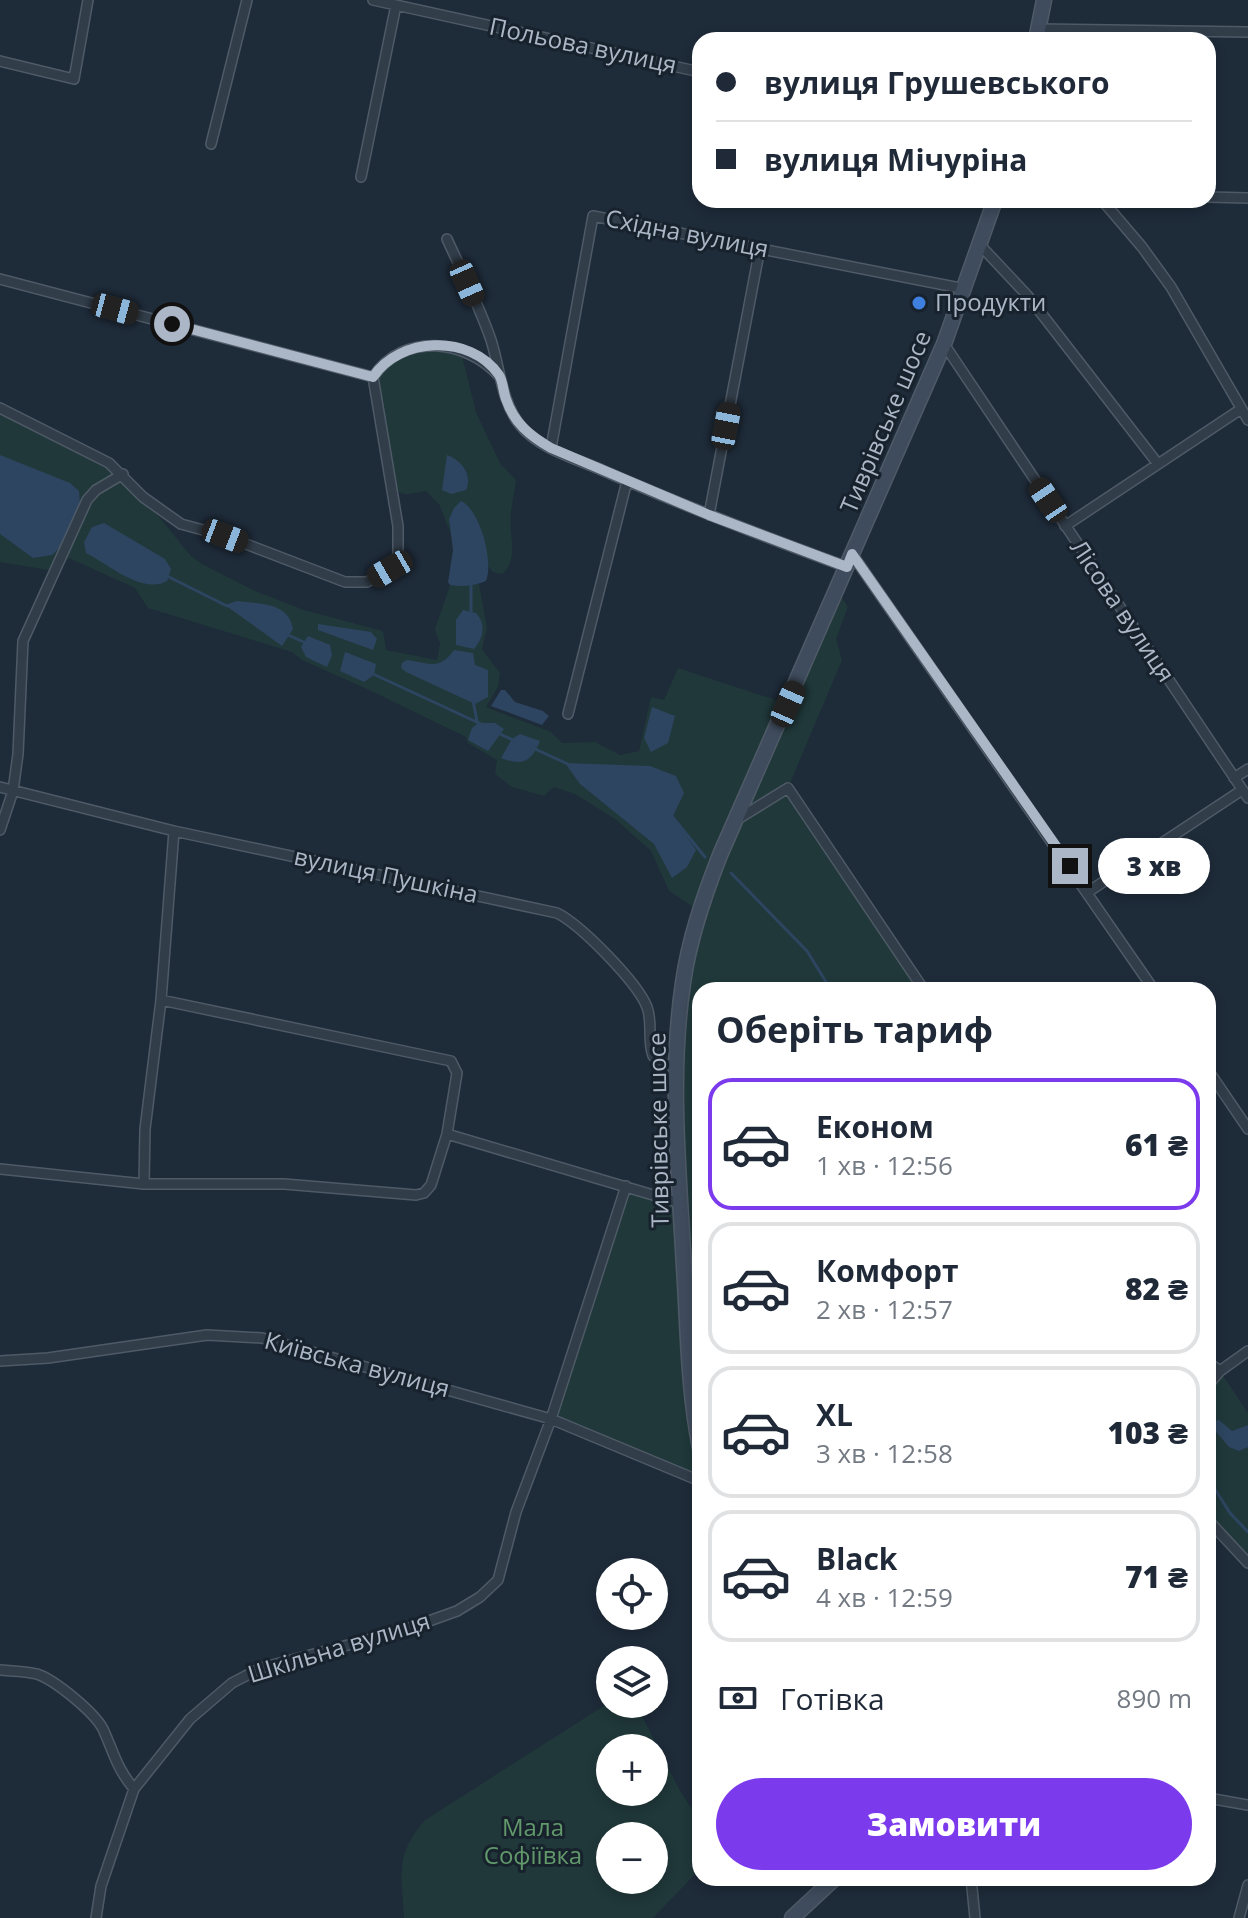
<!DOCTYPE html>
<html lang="uk">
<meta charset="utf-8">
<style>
:root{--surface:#fff;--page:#f2f2f3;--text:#1f2937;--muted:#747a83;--line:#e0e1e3;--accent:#7c3aed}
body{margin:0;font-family:"Open Sans",sans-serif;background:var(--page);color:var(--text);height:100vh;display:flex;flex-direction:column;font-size:30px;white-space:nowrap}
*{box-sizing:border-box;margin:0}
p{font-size:26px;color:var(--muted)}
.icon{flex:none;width:44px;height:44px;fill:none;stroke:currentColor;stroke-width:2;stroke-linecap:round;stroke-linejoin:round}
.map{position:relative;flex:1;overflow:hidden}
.sheet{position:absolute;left:692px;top:982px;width:524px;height:904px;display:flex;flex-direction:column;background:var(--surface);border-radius:24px;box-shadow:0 4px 12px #0003}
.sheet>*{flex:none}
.top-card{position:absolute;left:692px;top:32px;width:524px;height:176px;border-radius:24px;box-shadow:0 4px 12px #0003;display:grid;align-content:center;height:176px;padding:0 24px;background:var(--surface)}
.fabs{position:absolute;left:596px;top:1558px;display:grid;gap:16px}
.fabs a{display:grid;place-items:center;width:72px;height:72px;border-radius:50%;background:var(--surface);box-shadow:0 4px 12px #0003;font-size:40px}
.end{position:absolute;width:36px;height:36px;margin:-18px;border:10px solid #abb7c6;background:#111;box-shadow:0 0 0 4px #111}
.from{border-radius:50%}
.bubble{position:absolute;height:56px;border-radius:28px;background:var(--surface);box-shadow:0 4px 12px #0003;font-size:26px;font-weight:800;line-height:56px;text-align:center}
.car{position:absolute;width:24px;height:48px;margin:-24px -12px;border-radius:10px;box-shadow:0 0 6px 2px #0007;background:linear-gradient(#222 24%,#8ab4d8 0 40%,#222 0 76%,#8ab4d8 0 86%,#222 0)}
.top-card b{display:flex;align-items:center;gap:28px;height:76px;font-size:30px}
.top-card b+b{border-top:2px solid var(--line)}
.top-card i{width:20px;height:20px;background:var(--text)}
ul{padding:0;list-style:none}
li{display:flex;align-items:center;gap:24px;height:132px;margin:0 16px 12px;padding:0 8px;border:4px solid var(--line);border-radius:24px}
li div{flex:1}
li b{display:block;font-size:30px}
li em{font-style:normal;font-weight:800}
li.on{border-color:var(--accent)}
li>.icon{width:72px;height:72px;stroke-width:1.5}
h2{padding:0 24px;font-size:36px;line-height:96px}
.pay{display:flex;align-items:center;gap:20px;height:88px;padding:0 24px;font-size:30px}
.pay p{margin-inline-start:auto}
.cta{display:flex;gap:16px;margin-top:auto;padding:16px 24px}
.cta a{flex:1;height:92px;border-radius:48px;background:var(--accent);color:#fff;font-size:32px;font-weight:800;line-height:92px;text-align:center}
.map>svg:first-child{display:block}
.green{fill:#20383a;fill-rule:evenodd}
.water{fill:#2d4560}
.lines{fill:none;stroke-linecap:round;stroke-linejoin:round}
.stream{stroke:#2d4560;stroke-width:3}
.minor-casing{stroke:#4f5a67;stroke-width:12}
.secondary-casing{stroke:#4f5a67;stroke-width:17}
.minor{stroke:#313d49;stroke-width:9}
.secondary{stroke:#3f4c5d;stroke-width:14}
.route{stroke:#abb7c6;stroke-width:10}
.shop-dot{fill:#3f7fe0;stroke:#17222d;stroke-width:3}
.labels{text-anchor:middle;stroke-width:6;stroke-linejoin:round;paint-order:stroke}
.street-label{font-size:24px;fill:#abb7c6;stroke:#17222d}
.poi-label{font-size:24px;fill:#abb7c6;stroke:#17222d;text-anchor:start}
.park-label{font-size:24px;fill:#61996b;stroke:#17222d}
</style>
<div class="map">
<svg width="1248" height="1918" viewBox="0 0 1248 1918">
<rect width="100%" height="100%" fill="#1e2b39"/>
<!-- green -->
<path class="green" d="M410,348L458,349L462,356L476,412L500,463L516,480C515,491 512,502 511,513C508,531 520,561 502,574L493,572L489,567L469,513L449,523L452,537L439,504L426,491C419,492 406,496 401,493C386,485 377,396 373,377Z
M0,408L109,463L143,497L191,556L202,564L255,591L304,610L383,631L386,650L437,660L440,644L435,629L450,585L479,584L487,628L482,649L500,673L498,687L486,707L551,732L562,743L595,742L620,755L639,751L651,697L664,700L678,668L788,704L837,590L848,607L836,639L842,660L788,788L922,990H700V1349H690L700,1448V1481L551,1419L626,1186L679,1203L676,1066L699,911L669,891L651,851L615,819L575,794L554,787L544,796L512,787L495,774L497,760L468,743L466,737L367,689L302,660L292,652L148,608L135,588L69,558L55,571L0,562Z
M1208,1369L1220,1371L1248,1413V1563L1208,1520Z
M610,1702V1704H636L679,1789L700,1822V1869L653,1918H404C402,1874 394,1856 425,1820ZM610,1748H654V1792H610ZM610,1836H654V1880H610Z"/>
<!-- water -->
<path class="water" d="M0,455L70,483L79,491L80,504L59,548L52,555L33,558L0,534Z
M447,455C462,460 473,476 466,490L451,494L442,490Z
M461,501C480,510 494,561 486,581C474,586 463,587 450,585L448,582L453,550L449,519L454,508Z
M104,523L165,559L171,569L167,581C143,595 108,564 86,553L84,542L92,527Z
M237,601C259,604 289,602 293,629L282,646L225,605Z
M463,610L476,613C486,623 484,638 474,649L456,645V620Z
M318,624L371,632L377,639L373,650L318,630Z
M308,636L330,645L332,655L327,667L306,657L301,647Z
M454,650L473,653L475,665L488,670V697L475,704L406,672L401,668L402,663L407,660C430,663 439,671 454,650Z
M345,652L376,664L374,675L364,682L340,671Z
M501,690H505L515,702L543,711L549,716L542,725L491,706Z
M652,707L675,716L668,743L651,752L644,738Z
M478,723H495L504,729L488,751L468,740L472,728Z
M520,734L540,741C531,763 522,766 501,758L512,739Z
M565,763L650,766L676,776L684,793L673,816L696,850L687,867L672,878L654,844L580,784Z
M1219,1420L1232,1431L1248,1425V1447L1239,1451L1229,1447L1212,1427L1215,1421Z"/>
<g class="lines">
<!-- stream -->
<path class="stream" d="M169,577L227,606
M471,615V583
M288,635L306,643
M371,673L481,724
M473,701L477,721
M498,733L513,740
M535,749L568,764
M671,815L705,857
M731,873L807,951L831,990
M1208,1478L1230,1513L1248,1532"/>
<defs>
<path id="minor" d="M373,0L700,72
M1039,29L1248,32
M0,61L74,79L88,0
M211,144L247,0
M361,177L396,5
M1208,197L1248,198
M1102,200L1142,247L1171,287L1248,420
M447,239C462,272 479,305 491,340C500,368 501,401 520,425C539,449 577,459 604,471C684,506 765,537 847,567
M980,245L1027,295L1158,464
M0,279L373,377C403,332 466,339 499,376
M944,344L1248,798
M0,408L109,463L143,497L181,524L225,536L345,582H367L390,569L398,557V526L373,377
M551,448L593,216L965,289
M709,515L760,248
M1065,526L1241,409
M852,554L1154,990
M568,714L627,481
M1234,778L1248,769
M0,787L174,831L557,913C581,925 637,982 647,1007C653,1023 647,1040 653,1056L664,1064L676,1066
M738,819L788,788L924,990
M0,830L13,791L18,754L23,641L87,500L96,490L123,474
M1088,892L1242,790
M1208,1070L1248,1129
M447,1134L680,1203
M0,1169L144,1184H284L416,1195L424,1193L431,1185L447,1134L457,1073L451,1061L161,1000
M144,1184L145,1129L161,1000L174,831
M0,1361L48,1358L207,1335L262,1338L551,1419L700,1481
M1208,1362L1220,1371
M1208,1385L1220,1371L1248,1351
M1208,1520L1248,1563
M0,1670C12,1671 25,1671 37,1674C55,1680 94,1712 103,1729C114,1753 116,1767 134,1789
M1208,1798L1248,1805
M971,1878L975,1918
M96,1918L101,1886L134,1789L190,1719L232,1683L261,1668L401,1631L457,1611L480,1597L498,1580L516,1512L551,1419L626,1186
M1239,1918L1248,1885"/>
<path id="secondary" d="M1036,40L1044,0
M700,1448C688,1389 688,1327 684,1267C679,1173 669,1077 683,983C689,939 704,896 720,855L944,344L995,200
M792,1918L835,1878"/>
</defs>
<!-- minor casing -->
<use href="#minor" class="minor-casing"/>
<!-- secondary casing -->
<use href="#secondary" class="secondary-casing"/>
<!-- minor -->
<use href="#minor" class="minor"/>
<!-- secondary -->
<use href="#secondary" class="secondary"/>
</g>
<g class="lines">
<!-- route -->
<path class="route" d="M172,324L373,377C399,337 470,333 499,375C503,381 503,391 506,399C514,423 530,436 551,448L709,515L847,567L852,554L1070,866"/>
</g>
<!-- markers -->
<circle class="shop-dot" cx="919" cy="303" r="8"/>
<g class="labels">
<!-- street labels -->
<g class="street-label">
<text transform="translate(583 46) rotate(12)" y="8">Польова вулиця</text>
<text transform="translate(687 234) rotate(11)" y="8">Східна вулиця</text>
<text transform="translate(886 422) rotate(-67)" y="8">Тиврівське шосе</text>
<text transform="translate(1122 611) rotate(56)" y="8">Лісова вулиця</text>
<text transform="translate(386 876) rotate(12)" y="8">вулиця Пушкіна</text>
<text transform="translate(659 1130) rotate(-91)" y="8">Тиврівське шосе</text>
<text transform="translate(357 1365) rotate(15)" y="8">Київська вулиця</text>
<text transform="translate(339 1648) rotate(-17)" y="8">Шкільна вулиця</text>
</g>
<!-- poi labels -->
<g class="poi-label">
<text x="935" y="311">Продукти</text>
</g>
<!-- park labels -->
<g class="park-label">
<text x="533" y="1836">Мала<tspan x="533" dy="28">Софіївка</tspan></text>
</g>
</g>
</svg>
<div class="fabs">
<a><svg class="icon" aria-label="locate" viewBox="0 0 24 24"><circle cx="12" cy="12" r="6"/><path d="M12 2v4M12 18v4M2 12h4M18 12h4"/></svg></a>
<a><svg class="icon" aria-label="layers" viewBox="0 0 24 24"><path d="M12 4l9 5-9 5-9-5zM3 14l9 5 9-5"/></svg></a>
<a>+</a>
<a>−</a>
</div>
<i class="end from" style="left:172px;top:324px"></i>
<i class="end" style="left:1070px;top:866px"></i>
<div class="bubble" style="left:1098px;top:838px;width:112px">3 хв</div>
<i class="car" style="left:467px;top:283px;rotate:156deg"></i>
<i class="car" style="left:115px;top:309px;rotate:105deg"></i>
<i class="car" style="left:726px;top:426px;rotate:11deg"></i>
<i class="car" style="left:1048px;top:500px;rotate:326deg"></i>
<i class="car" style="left:225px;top:536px;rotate:111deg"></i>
<i class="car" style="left:390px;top:569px;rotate:240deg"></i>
<i class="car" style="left:788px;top:704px;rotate:24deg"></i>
<div class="top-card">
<b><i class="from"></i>вулиця Грушевського</b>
<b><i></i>вулиця Мічуріна</b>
</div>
<section class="sheet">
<h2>Оберіть тариф</h2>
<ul>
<li class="on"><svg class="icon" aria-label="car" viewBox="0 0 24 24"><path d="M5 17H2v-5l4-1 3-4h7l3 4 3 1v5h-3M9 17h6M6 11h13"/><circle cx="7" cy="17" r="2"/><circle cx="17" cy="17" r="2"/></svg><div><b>Економ</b><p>1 хв · 12:56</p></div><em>61 ₴</em></li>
<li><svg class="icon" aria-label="car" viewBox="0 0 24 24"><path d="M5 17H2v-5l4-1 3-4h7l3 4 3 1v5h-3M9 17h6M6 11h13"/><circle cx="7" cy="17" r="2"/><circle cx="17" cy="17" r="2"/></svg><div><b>Комфорт</b><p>2 хв · 12:57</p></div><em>82 ₴</em></li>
<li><svg class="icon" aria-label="car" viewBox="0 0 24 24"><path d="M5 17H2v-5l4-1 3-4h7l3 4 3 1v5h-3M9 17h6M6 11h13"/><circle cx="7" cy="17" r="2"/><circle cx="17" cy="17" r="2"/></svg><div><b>XL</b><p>3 хв · 12:58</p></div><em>103 ₴</em></li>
<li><svg class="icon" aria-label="car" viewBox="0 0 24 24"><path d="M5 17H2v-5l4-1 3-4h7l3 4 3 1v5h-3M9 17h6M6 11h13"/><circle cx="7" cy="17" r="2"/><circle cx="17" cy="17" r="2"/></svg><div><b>Black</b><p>4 хв · 12:59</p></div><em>71 ₴</em></li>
</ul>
<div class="pay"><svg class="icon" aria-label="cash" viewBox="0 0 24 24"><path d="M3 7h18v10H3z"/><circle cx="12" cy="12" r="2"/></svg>Готівка<p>890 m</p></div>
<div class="cta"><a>Замовити</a></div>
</section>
</div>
